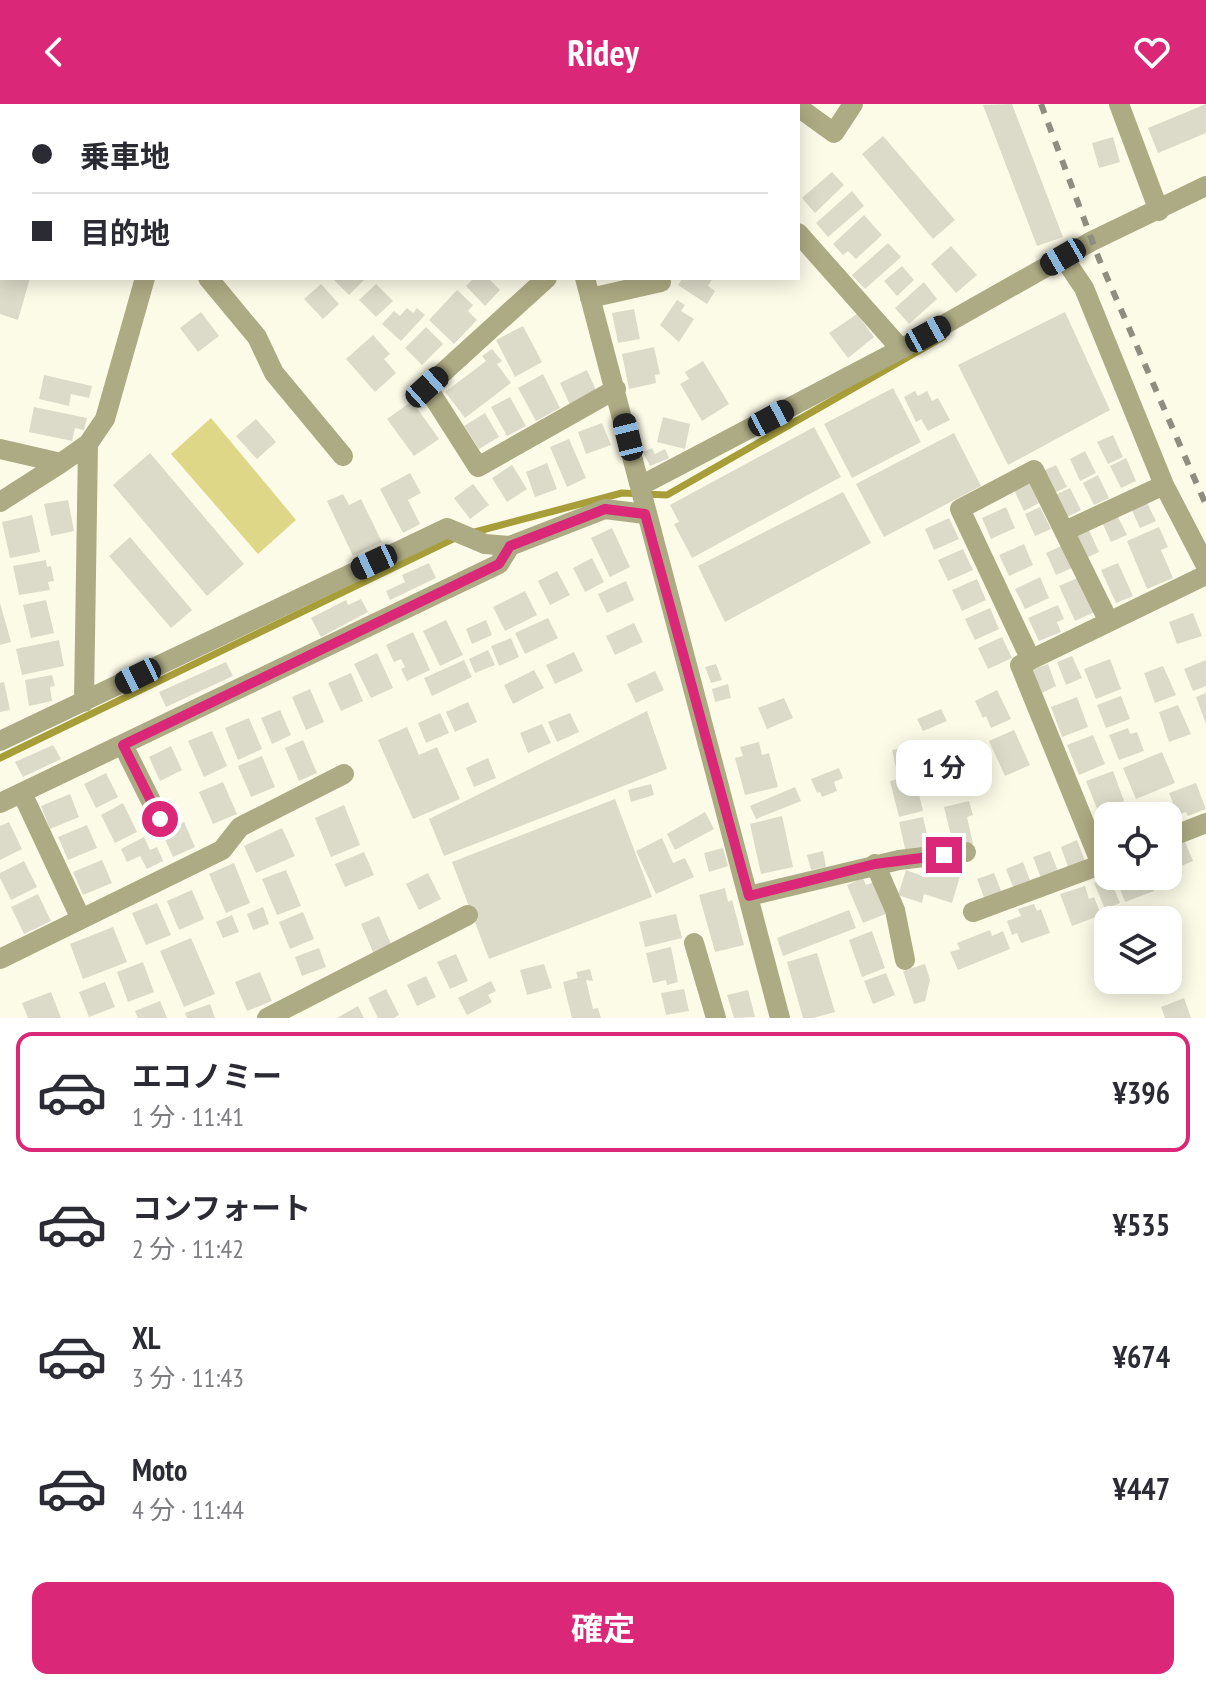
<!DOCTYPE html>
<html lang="ja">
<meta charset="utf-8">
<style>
:root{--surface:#fff;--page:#f2f2f3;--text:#2b2b33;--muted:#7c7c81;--line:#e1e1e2;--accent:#db2777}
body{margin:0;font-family:"PT Sans Narrow","Noto Sans JP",sans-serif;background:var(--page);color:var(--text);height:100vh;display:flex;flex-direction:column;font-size:30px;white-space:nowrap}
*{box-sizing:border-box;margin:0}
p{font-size:26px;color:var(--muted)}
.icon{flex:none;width:44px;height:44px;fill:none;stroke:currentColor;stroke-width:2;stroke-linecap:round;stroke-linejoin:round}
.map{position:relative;height:914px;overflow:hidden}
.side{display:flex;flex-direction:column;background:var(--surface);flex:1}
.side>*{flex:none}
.guide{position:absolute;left:0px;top:0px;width:800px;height:176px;box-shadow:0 4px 20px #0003;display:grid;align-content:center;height:176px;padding:0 32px;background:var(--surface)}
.tools{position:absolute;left:1094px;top:698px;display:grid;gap:16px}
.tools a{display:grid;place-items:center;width:88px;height:88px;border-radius:16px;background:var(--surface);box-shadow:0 4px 20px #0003;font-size:40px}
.end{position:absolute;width:36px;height:36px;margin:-18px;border:10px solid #db2777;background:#fff;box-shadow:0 0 0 4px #fff}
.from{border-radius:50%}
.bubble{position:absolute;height:56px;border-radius:16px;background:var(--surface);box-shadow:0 4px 20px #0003;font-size:26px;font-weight:700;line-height:56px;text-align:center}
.car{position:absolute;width:24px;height:48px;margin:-24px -12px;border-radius:10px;box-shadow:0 0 6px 2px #0007;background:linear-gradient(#222 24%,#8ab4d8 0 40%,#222 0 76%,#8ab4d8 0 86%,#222 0)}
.guide b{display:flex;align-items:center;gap:28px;height:76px;font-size:30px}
.guide b+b{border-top:2px solid var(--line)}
.guide i{width:20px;height:20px;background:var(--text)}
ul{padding:14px 0 0;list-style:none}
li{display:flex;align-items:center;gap:24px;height:120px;margin:0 16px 12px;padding:0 16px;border:4px solid transparent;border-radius:16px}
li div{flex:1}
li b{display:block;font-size:30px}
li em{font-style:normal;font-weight:700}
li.active{border-color:var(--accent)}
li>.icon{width:72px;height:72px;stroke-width:1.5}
.primary-button{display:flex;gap:16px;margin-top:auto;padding:16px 32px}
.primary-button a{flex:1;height:92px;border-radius:16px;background:var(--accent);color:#fff;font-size:32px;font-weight:700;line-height:92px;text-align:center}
header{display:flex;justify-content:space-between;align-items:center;height:104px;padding:0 32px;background:var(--accent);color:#fff;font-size:36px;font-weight:700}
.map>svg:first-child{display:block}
.green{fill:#ddd787}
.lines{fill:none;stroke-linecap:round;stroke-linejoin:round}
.stream{stroke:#a79e3a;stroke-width:7}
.building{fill:#dcdbc9}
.street{stroke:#adab83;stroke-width:20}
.rail{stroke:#8e8d80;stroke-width:6;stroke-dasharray:10 10;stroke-linecap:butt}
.route{stroke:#db2777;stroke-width:10}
</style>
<header><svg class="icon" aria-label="back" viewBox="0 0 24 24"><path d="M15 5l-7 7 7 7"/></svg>Ridey<svg class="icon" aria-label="heart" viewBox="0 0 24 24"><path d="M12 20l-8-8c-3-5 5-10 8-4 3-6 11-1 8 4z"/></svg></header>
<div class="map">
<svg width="1206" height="914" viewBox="0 0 1206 914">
<rect width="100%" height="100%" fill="#fcfbe8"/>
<!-- green -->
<path class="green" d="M211,314L296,416L258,450L171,350Z"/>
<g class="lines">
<!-- stream -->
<path class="stream" d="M471,429L622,389L667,391L943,233
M0,654L459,432"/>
</g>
<!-- building -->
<path class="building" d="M1012,0L1063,133L1037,142L983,1Z
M1206,0V29L1158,49L1148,24Z
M883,32L955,116L933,135L862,50Z
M1113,33L1120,58L1099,64L1092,39Z
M832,68L844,81L815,109L802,94Z
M852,87L864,102L828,133L816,119Z
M864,111L882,131L856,155L848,147L843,151L833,140Z
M888,139L901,153L865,185L852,171Z
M951,142L977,171L956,189L931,160Z
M902,162L914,176L897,192L884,177Z
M0,174H30L18,216L0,210Z
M332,174H366L349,191Z
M474,174H492L490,176L500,186L485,202L466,182Z
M683,174H713L708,182L715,187L707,200L678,181Z
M924,178L937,195L909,220L895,204Z
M321,180L339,200L323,215L304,195Z
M376,180L393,197L376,213L359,196Z
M457,186L473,201L468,207L477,216L454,240L429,216Z
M677,196L685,201L681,207L694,215L679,238L660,221Z
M407,204L413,209L417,204L425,211L401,237L382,220L394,207L400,212Z
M634,205L640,235L618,239L612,209Z
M201,208L219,232L198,248L180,224Z
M1065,208L1110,306L1008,361L958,261Z
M857,210L874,233L848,254L829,229Z
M523,222L542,258L515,273L496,236Z
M426,223L443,240L422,261L405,244Z
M373,231L390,250L384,255L396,269L375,288L346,255Z
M654,243L660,270L655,271L656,279L629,285L622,250Z
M492,245L502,257L497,260L511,279L465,314L445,288L486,257L482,252Z
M703,257L729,300L702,317L680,280L689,275L685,268Z
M587,266L598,291L571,303L560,279Z
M543,270L560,304L536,317L518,284Z
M44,271L92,282L89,294L71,290L69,302L39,295Z
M893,284L921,338L852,374L824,320Z
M915,287L918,292L927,287L932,297L938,294L950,316L928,327L921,315L916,318L904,293Z
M510,293L526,322L507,332L491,303Z
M412,297L439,335L414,352L387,315Z
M34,303L87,314L84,326L75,324L72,337L29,328Z
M485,309L499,333L479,345L464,322Z
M663,313L690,320L685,345L657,338Z
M256,315L276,338L257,355L236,332Z
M602,319L611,341L586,350L578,328Z
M814,323L841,373L692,454L674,420L679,418L670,401Z
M954,329L981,382L884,433L856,380Z
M1113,331L1123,353L1108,360L1097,338Z
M569,335L586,374L567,383L550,343Z
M652,344L655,350L665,345L669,354L650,362L643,348Z
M1085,347L1096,369L1080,377L1070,355Z
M150,349L244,460L207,492L113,381Z
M1126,354L1136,377L1121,384L1110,362Z
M547,359L557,385L535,393L526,368Z
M512,361L527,385L507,398L492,374Z
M1056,361L1067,383L1052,390L1041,368Z
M410,369L421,389L408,396L420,420L403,429L380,385Z
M1098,371L1109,394L1094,401L1083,379Z
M1029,377L1039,399L1024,407L1013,384Z
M473,380L489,401L470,415L454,394Z
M1070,384L1081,406L1065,414L1055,391Z
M843,388L871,439L725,518L698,462Z
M343,390L349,401L361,395L382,438L353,452L327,397Z
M1145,395L1156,417L1140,424L1130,402Z
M68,396L74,427L51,432L44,400Z
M1006,403L1015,424L991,435L982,414Z
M1040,403L1051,425L1035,432L1025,410Z
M1116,409L1127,431L1111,438L1101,416Z
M32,411L40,448L10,454L2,418Z
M949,414L959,435L934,446L925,425Z
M1159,423L1168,443L1161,446L1173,474L1147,485L1127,437Z
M612,424L630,463L610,473L591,434Z
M1089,426L1099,448L1084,455L1074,433Z
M130,433L192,506L171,524L109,452Z
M1024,440L1033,461L1009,472L999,451Z
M1061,442L1072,464L1056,471L1046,449Z
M963,445L973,466L948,477L938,456Z
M592,454L604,478L585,488L573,464Z
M46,456L47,463L51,462L54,477L48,478L50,486L19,491L13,462Z
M429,459L436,474L390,496L386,487L405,478L402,471Z
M1118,459L1133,492L1116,499L1101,466Z
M557,467L570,491L550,501L538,477Z
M1084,471L1099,506L1075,517L1059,482Z
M1040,473L1049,494L1025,505L1015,485Z
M977,475L986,496L962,507L952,486Z
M626,477L634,496L607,509L598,490Z
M525,487L537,511L505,527L493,503Z
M361,495L368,508L321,533L311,514L346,496L348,501Z
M46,496L54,529L31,534L23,501Z
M0,499L11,538L0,541Z
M1058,501L1064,515L1057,518L1061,528L1039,537L1028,514Z
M990,504L999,525L975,536L965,515Z
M1193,509L1202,532L1177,540L1169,518Z
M548,514L558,534L525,550L515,529Z
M446,516L463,551L440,562L423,527Z
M486,516L492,531L472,540L466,525Z
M634,519L643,538L615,551L606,532Z
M413,528L430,566L407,577L401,565L405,563L401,555L394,558L386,541Z
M1002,533L1012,554L988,565L978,544Z
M511,534L519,553L499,562L491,542Z
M59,536L64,562L22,571L16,545Z
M488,546L495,561L475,569L469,555Z
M574,548L583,567L555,580L546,561Z
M377,549L393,584L371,594L354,560Z
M1072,552L1082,574L1066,581L1057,558Z
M1110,555L1121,585L1096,595L1084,565Z
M464,556L472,573L432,592L424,574Z
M1206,556V582L1193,587L1184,565Z
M226,558L233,572L166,603L159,588Z
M716,560L722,576L711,579L705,563Z
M1048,560L1056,582L1042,589L1032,566Z
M1163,562L1176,591L1155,599L1144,569Z
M534,566L544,584L513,600L504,581Z
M655,567L664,586L636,599L627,580Z
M351,569L363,597L341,607L328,579Z
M52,571L55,582L50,583L52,597L29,602L25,576Z
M4,578L10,606L0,608V579Z
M728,580L731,594L715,598L712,585Z
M310,585L324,618L306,626L292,593Z
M997,586L1011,615L991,624L986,612L983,614L975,597Z
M1206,589V620L1196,593Z
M1121,592L1130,615L1106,624L1097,601Z
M1077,593L1088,623L1062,633L1051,603Z
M784,594L793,614L767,625L758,604Z
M468,598L477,618L455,628L446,608Z
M1178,601L1191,630L1169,638L1159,608Z
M941,605L947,617L923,627L917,615Z
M280,606L291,631L272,640L261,614Z
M647,607L667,665L444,752L429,715Z
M440,609L449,629L426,639L418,619Z
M570,609L579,628L557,638L548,618Z
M249,614L262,645L238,656L225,624Z
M542,620L551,639L528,649L520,629Z
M407,623L419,651L437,643L460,695L413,715L378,636Z
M1128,624L1130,630L1137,628L1144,647L1119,656L1109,631Z
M1014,626L1030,661L1005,672L989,637Z
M212,627L227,662L204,673L188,637Z
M1093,631L1105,660L1079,671L1067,641Z
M303,636L317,669L299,677L285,644Z
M759,638L762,651L769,649L778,683L745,691L735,654L743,652L740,643Z
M53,641L61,655L23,673L15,658Z
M171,642L182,666L160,677L149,653Z
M913,642L917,660L896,664L892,646Z
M1162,648L1175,679L1136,695L1123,664Z
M262,652L275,683L251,693L238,662Z
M488,654L496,674L474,683L466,664Z
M839,664L843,674L834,678L837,687L822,693L820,688L817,689L811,675Z
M1113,667L1124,697L1098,707L1086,677Z
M106,669L118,693L96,704L84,680Z
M911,672L913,679L916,678L923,707L899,713L890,677Z
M223,678L237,710L213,720L199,688Z
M1196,679L1206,705L1188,712L1186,708L1178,711L1169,689Z
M651,680L654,691L631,698L628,686Z
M795,683L801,697L756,715L750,702Z
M70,690L79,713L50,725L41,702Z
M615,695L652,793L489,855L452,758Z
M969,697L973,711L967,713L973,740L954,744L944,703Z
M123,699L137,728L115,739L101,711Z
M344,701L360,741L331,753L315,714Z
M705,708L714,725L675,746L667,730Z
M782,712L793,763L761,770L750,720Z
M923,713L930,744L906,749L899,718Z
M9,718L22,745L0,756V722Z
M184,718L195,743L173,753L162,729Z
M87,721L97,744L68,756L58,733Z
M282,724L295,752L256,769L244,742Z
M144,733L150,746L157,743L163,757L147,765L140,752L127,758L121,745Z
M662,734L673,759L685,754L694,773L656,790L636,747Z
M1077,736L1085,757L1068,763L1061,743Z
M1185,738L1193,757L1176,764L1169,745Z
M723,744L728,762L709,768L704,749Z
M823,747L826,763L811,766L807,751Z
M1050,747L1058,767L1041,774L1033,753Z
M364,748L374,771L345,783L335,760Z
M102,756L112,779L83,791L73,768Z
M24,757L37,783L11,796L0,774V769Z
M926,758L961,769L952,799L924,790L922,799L898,791L906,766L922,772Z
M1023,758L1031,779L1014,785L1006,765Z
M234,759L250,799L226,809L209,770Z
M286,766L301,802L277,811L262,775Z
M428,769L441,795L419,806L406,780Z
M994,769L1002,789L985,796L977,775Z
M1115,772H1148L1154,787L1125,798Z
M1109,773L1120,799L1105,805L1094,779Z
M863,774L866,781L874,778L888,809L863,819L847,781Z
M1085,782L1089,795L1094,793L1101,811L1072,822L1060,790Z
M725,784L728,798L732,796L744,841L715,848L699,791Z
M192,786L204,815L179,826L167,797Z
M38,790L51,817L24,830L11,803Z
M157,799L171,831L146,841L132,809Z
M1034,800L1037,807L1041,805L1050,829L1021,839L1017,829L1012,831L1007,817L1021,812L1018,805Z
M263,803L269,820L253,826L247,810Z
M849,806L856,824L783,852L777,834Z
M303,808L314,835L290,845L279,818Z
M676,810L682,834L645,843L639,818Z
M232,811L239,828L223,834L216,818Z
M379,812L391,840L373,848L361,820Z
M113,823L127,858L83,875L70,840Z
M990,826L992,832L1003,827L1010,845L958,866L950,848L960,845L957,839Z
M872,827L885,864L862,873L849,836Z
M191,834L215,890L184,903L160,847Z
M671,843L678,878L667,881L666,876L653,879L646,849Z
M319,844L326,863L302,872L295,853Z
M817,849L835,908L813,914H803L787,858Z
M456,850L468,877L450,885L437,858Z
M143,858L154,888L128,898L117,868Z
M544,860L552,884L527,891L520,866Z
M925,860L930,876L925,897L914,900L903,867Z
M590,865L593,877L586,876L593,905L598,904L601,914H572L563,878L578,874L576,868Z
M260,868L272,897L247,907L235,878Z
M886,869L895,891L873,900L864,877Z
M426,872L436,893L417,902L407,881Z
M491,877L496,887L488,891L492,898L467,911L458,894Z
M105,878L115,903L89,913L79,888Z
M386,885L399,911L394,914H378L368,894Z
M684,885L689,907L666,911L661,889Z
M748,886L755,913L734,914L727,891Z
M51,888L61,914H28L22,899Z
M1184,894L1191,914H1165L1161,903Z
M160,897L167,914H138L135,907Z
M210,900L215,914H187L185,909Z
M358,902L364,914H337Z"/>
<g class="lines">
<!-- street -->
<path class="street" d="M403,0L405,2
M541,0L542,2
M1119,0L1159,107
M89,2V0
M233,2L234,0
M596,2L597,0
M695,2L697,0
M798,3L834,29L853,0
M798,129L901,245
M1063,153L1084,184L1164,381L1206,462
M208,174L257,233L274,269L343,352
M547,174L427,283L478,363L616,285
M585,174L780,914
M590,194L661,178
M0,345L61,359L88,340L105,315L145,174
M640,382L901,245L1092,137L1206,82
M0,398L61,359
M1065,427L1164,381
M1030,554L960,405L1034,366L1109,518
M84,598L88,340
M0,637L447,424L485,440L510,442L605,405L645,410
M123,641L160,715
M22,689L81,815
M0,699L499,460L510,442
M1168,734L1206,719
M875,760L895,806L905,856
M1101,760L1020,561L1206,471
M749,792L899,756L966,748
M973,808L1108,758
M694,839L716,914
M0,855L222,746L240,723L344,670
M267,914L468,811"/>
<!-- rail -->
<path class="rail" d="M1041,0L1099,155L1206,401"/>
</g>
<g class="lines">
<!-- route -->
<path class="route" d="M160,715L123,641L499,460L510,442L605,405L645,410L749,792L875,760L944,751"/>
</g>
</svg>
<div class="tools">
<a><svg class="icon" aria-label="locate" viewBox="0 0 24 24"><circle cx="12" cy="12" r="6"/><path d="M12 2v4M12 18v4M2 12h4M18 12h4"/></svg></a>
<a><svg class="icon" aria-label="layers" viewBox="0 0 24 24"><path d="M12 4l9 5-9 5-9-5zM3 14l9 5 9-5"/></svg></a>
</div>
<i class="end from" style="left:160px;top:715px"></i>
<i class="end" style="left:944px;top:751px"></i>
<div class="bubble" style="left:896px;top:636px;width:96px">1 分</div>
<i class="car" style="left:1063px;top:153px;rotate:240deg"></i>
<i class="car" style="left:928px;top:230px;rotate:61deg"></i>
<i class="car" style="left:427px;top:283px;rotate:48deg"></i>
<i class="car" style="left:771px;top:314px;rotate:62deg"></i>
<i class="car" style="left:628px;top:333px;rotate:346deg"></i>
<i class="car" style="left:374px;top:458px;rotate:245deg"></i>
<i class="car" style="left:138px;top:572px;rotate:244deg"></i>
<div class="guide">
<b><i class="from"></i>乗車地</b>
<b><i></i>目的地</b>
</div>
</div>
<section class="side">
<ul>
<li class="active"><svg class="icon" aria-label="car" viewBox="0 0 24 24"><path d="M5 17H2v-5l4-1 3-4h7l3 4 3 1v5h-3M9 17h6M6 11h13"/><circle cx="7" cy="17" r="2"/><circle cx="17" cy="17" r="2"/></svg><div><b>エコノミー</b><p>1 分 · 11:41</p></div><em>¥396</em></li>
<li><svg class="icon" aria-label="car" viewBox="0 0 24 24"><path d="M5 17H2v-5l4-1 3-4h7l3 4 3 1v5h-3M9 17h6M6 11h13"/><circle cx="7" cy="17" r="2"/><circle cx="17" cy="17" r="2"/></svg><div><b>コンフォート</b><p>2 分 · 11:42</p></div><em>¥535</em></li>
<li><svg class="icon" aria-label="car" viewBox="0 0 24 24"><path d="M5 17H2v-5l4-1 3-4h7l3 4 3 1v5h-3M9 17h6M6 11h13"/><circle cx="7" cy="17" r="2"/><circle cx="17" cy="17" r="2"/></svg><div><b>XL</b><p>3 分 · 11:43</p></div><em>¥674</em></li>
<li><svg class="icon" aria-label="car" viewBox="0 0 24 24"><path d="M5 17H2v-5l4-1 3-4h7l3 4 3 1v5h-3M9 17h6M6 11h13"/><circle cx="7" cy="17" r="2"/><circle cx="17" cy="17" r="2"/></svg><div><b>Moto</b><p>4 分 · 11:44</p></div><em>¥447</em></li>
</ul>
<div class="primary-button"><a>確定</a></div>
</section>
